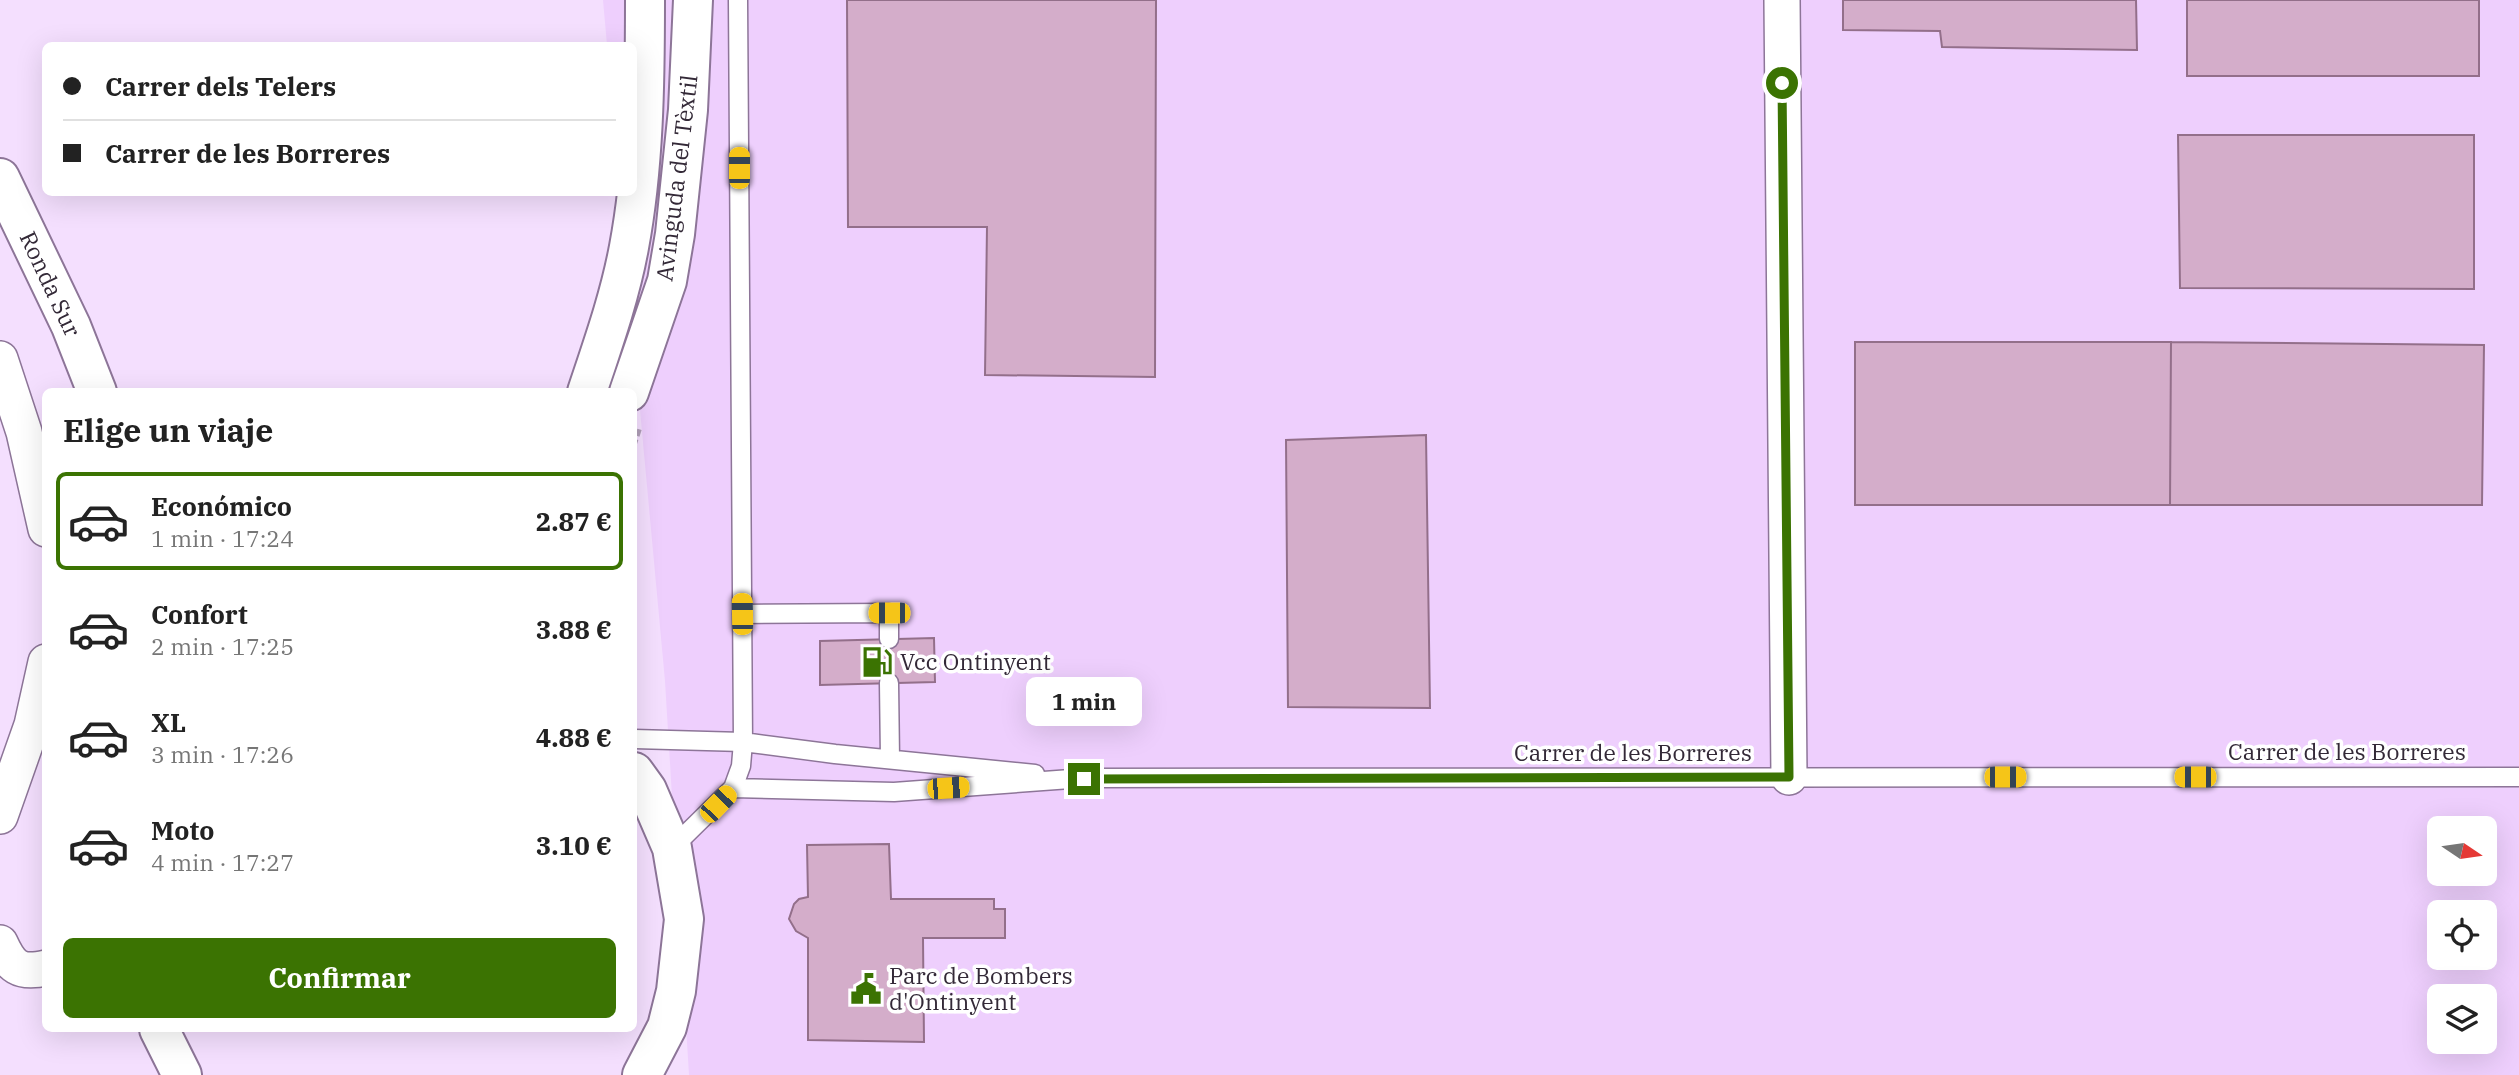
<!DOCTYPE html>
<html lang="es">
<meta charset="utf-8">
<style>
:root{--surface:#fff;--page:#f6f6f6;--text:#222;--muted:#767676;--line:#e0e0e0;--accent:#3b7302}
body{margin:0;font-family:"IBM Plex Serif",serif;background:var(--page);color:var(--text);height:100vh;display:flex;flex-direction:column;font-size:26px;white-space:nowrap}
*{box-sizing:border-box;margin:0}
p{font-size:23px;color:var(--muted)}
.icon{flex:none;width:38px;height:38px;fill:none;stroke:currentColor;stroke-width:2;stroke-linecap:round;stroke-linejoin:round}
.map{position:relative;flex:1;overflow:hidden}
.panel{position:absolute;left:42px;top:388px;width:595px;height:644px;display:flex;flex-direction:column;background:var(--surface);border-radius:10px;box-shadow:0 7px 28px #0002}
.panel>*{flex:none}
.banner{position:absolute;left:42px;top:42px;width:595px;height:154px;border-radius:10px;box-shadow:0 7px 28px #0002;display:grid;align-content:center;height:154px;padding:0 21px;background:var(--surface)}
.needle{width:46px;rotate:103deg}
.controls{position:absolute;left:2427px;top:816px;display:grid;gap:14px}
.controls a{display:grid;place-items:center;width:70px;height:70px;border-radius:10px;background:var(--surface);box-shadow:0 7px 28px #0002;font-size:35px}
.end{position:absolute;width:32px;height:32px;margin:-16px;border:9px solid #3b7302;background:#fff;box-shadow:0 0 0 4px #fff}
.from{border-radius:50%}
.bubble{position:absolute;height:49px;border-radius:10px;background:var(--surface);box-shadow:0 7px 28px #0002;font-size:23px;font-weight:700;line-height:49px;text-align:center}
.car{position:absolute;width:21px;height:42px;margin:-21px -10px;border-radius:9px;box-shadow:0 0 5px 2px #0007;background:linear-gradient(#f5c518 24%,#345 0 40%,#f5c518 0 76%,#345 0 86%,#f5c518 0)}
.banner b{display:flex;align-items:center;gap:24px;height:66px;font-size:26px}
.banner b+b{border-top:2px solid var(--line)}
.banner i{width:18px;height:18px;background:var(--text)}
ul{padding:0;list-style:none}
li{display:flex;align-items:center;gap:21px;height:98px;margin:0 14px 10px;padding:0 7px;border:4px solid transparent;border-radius:10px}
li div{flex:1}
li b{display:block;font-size:26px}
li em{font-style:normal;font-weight:700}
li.active{border-color:var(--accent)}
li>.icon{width:63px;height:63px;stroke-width:1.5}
h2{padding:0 21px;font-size:32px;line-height:84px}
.action{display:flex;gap:14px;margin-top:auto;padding:14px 21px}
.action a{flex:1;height:80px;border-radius:10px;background:var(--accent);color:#fff;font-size:28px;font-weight:700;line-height:80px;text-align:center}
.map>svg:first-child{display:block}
.built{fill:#eecffd;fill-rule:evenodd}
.building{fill:#d4adca;stroke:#936f8a;stroke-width:2}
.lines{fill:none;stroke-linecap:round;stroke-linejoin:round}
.service-casing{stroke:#8d7598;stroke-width:21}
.minor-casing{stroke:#8d7598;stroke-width:38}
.tertiary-casing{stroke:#8d7598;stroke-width:42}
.primary-casing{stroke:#8d7598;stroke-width:42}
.path{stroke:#b09fb8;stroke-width:4.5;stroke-dasharray:7 3.5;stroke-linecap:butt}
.service{stroke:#fff;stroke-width:18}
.minor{stroke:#fff;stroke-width:35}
.tertiary{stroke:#fff;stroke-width:38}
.primary{stroke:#fff;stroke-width:38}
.route{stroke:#3b7302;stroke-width:9}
.labels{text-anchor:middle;stroke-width:7;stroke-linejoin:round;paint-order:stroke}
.street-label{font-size:23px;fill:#332937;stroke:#fff}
.poi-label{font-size:23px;fill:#332937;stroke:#fff;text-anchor:start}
</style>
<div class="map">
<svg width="2519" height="1075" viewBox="0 0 2519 1075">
<rect width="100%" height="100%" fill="#f4dffe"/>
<!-- built -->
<path class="built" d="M603,0H2519V1075H689L665,681L620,193L634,46L607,45ZM2440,828H2485V873H2440ZM2440,912H2485V957H2440ZM2440,996H2485V1041H2440Z"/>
<!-- building -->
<path class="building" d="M847,0H1156L1155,377L985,375L987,227H848Z
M1843,0H2136L2137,50L1942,47L1940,31L1843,30Z
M2187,0H2479V76H2187Z
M2178,135H2474V289L2180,288Z
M1855,342H2171L2170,505H1855Z
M2171,342L2484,345L2482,505H2170Z
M1426,435L1430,708L1288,707L1286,440Z
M934,638L935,682L820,685V641Z
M889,844L891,899H994V909H1005V938H923L924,1042L808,1040V938L796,931L789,919L794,904L799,899L808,897L807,845Z"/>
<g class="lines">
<defs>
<path id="service" d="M742,614L889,613V639
M889,683L890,759
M634,739L743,742L835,754L1035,774
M733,788L741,766L743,742L738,0
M672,848L733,788L894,792L1084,778L2519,777"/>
<path id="minor" d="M1782,0L1789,777
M0,359L24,432L46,529
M0,816L32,725L46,662
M0,943C11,967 19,974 46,968"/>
<path id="tertiary" d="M587,392C603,344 620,296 629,247C644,167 645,82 645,0
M629,392L667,281L675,234L688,110L693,0"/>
<path id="primary" d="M0,178L71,326L97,392
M634,772L647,790L672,848L684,919L676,991L667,1027L642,1075
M159,1029L182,1075"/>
</defs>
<!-- service casing -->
<use href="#service" class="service-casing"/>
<!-- minor casing -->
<use href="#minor" class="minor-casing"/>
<!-- tertiary casing -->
<use href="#tertiary" class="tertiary-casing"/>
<!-- primary casing -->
<use href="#primary" class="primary-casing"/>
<!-- path -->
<path class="path" d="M634,446L640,428"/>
<!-- service -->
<use href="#service" class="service"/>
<!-- minor -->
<use href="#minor" class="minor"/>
<!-- tertiary -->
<use href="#tertiary" class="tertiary"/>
<!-- primary -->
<use href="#primary" class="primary"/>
</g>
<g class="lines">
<!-- route -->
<path class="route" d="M1084,779L1789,777L1782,83"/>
</g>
<!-- icons -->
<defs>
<symbol id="fuel-bare" viewBox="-9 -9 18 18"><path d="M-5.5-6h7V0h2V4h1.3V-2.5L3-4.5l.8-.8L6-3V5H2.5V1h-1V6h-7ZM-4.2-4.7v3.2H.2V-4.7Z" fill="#3b7302" stroke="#fff" stroke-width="2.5" paint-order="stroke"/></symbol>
<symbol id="civic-bare" viewBox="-9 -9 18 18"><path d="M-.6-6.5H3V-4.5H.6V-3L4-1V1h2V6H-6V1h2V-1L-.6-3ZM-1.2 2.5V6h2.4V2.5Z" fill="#3b7302" stroke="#fff" stroke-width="2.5" paint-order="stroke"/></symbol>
</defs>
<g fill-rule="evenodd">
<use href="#fuel-bare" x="855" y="640" width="44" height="44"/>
<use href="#civic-bare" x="844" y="967" width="44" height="44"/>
</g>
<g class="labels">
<!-- street labels -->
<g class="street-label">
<text transform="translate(677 178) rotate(-83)" y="8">Avinguda del Tèxtil</text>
<text transform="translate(50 284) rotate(65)" y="8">Ronda Sur</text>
<text x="2347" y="760">Carrer de les Borreres</text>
<text x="1633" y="761">Carrer de les Borreres</text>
</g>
<!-- poi labels -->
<g class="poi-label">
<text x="900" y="670">Vcc Ontinyent</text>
<text x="889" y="984">Parc de Bombers<tspan x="889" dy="26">d'Ontinyent</tspan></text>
</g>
</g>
</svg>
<div class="controls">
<a><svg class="needle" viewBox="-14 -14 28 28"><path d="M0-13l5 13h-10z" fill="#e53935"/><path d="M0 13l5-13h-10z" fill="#767676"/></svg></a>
<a><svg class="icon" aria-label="locate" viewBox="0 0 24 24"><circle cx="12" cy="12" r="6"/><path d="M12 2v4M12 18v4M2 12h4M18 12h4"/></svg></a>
<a><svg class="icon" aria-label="layers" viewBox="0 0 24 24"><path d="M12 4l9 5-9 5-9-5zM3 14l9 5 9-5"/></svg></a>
</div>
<i class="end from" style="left:1782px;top:83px"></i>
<i class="end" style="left:1084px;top:779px"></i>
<div class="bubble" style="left:1026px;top:677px;width:116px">1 min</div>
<i class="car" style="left:739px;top:168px;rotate:0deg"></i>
<i class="car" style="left:889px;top:613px;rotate:270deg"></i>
<i class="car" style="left:742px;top:614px;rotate:359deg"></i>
<i class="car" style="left:2005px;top:777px;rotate:90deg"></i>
<i class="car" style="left:2195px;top:777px;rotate:270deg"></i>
<i class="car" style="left:948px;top:788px;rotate:86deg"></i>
<i class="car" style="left:718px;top:804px;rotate:44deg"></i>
<div class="banner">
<b><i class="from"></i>Carrer dels Telers</b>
<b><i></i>Carrer de les Borreres</b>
</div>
<section class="panel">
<h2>Elige un viaje</h2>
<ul>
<li class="active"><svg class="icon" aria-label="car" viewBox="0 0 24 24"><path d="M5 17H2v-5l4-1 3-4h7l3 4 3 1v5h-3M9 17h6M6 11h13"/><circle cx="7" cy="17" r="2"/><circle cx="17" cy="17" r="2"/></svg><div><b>Económico</b><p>1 min · 17:24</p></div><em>2.87 €</em></li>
<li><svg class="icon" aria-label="car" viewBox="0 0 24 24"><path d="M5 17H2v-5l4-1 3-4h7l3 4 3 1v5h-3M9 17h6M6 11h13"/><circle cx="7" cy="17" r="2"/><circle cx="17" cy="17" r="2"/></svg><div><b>Confort</b><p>2 min · 17:25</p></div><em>3.88 €</em></li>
<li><svg class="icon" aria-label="car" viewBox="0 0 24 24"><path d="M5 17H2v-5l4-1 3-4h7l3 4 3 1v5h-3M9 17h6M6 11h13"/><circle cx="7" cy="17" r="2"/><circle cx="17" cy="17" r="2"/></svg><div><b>XL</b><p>3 min · 17:26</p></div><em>4.88 €</em></li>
<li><svg class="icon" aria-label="car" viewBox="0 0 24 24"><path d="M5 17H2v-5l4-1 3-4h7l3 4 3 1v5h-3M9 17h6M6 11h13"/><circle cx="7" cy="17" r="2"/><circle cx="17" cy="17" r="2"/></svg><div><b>Moto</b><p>4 min · 17:27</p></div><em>3.10 €</em></li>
</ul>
<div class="action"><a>Confirmar</a></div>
</section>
</div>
